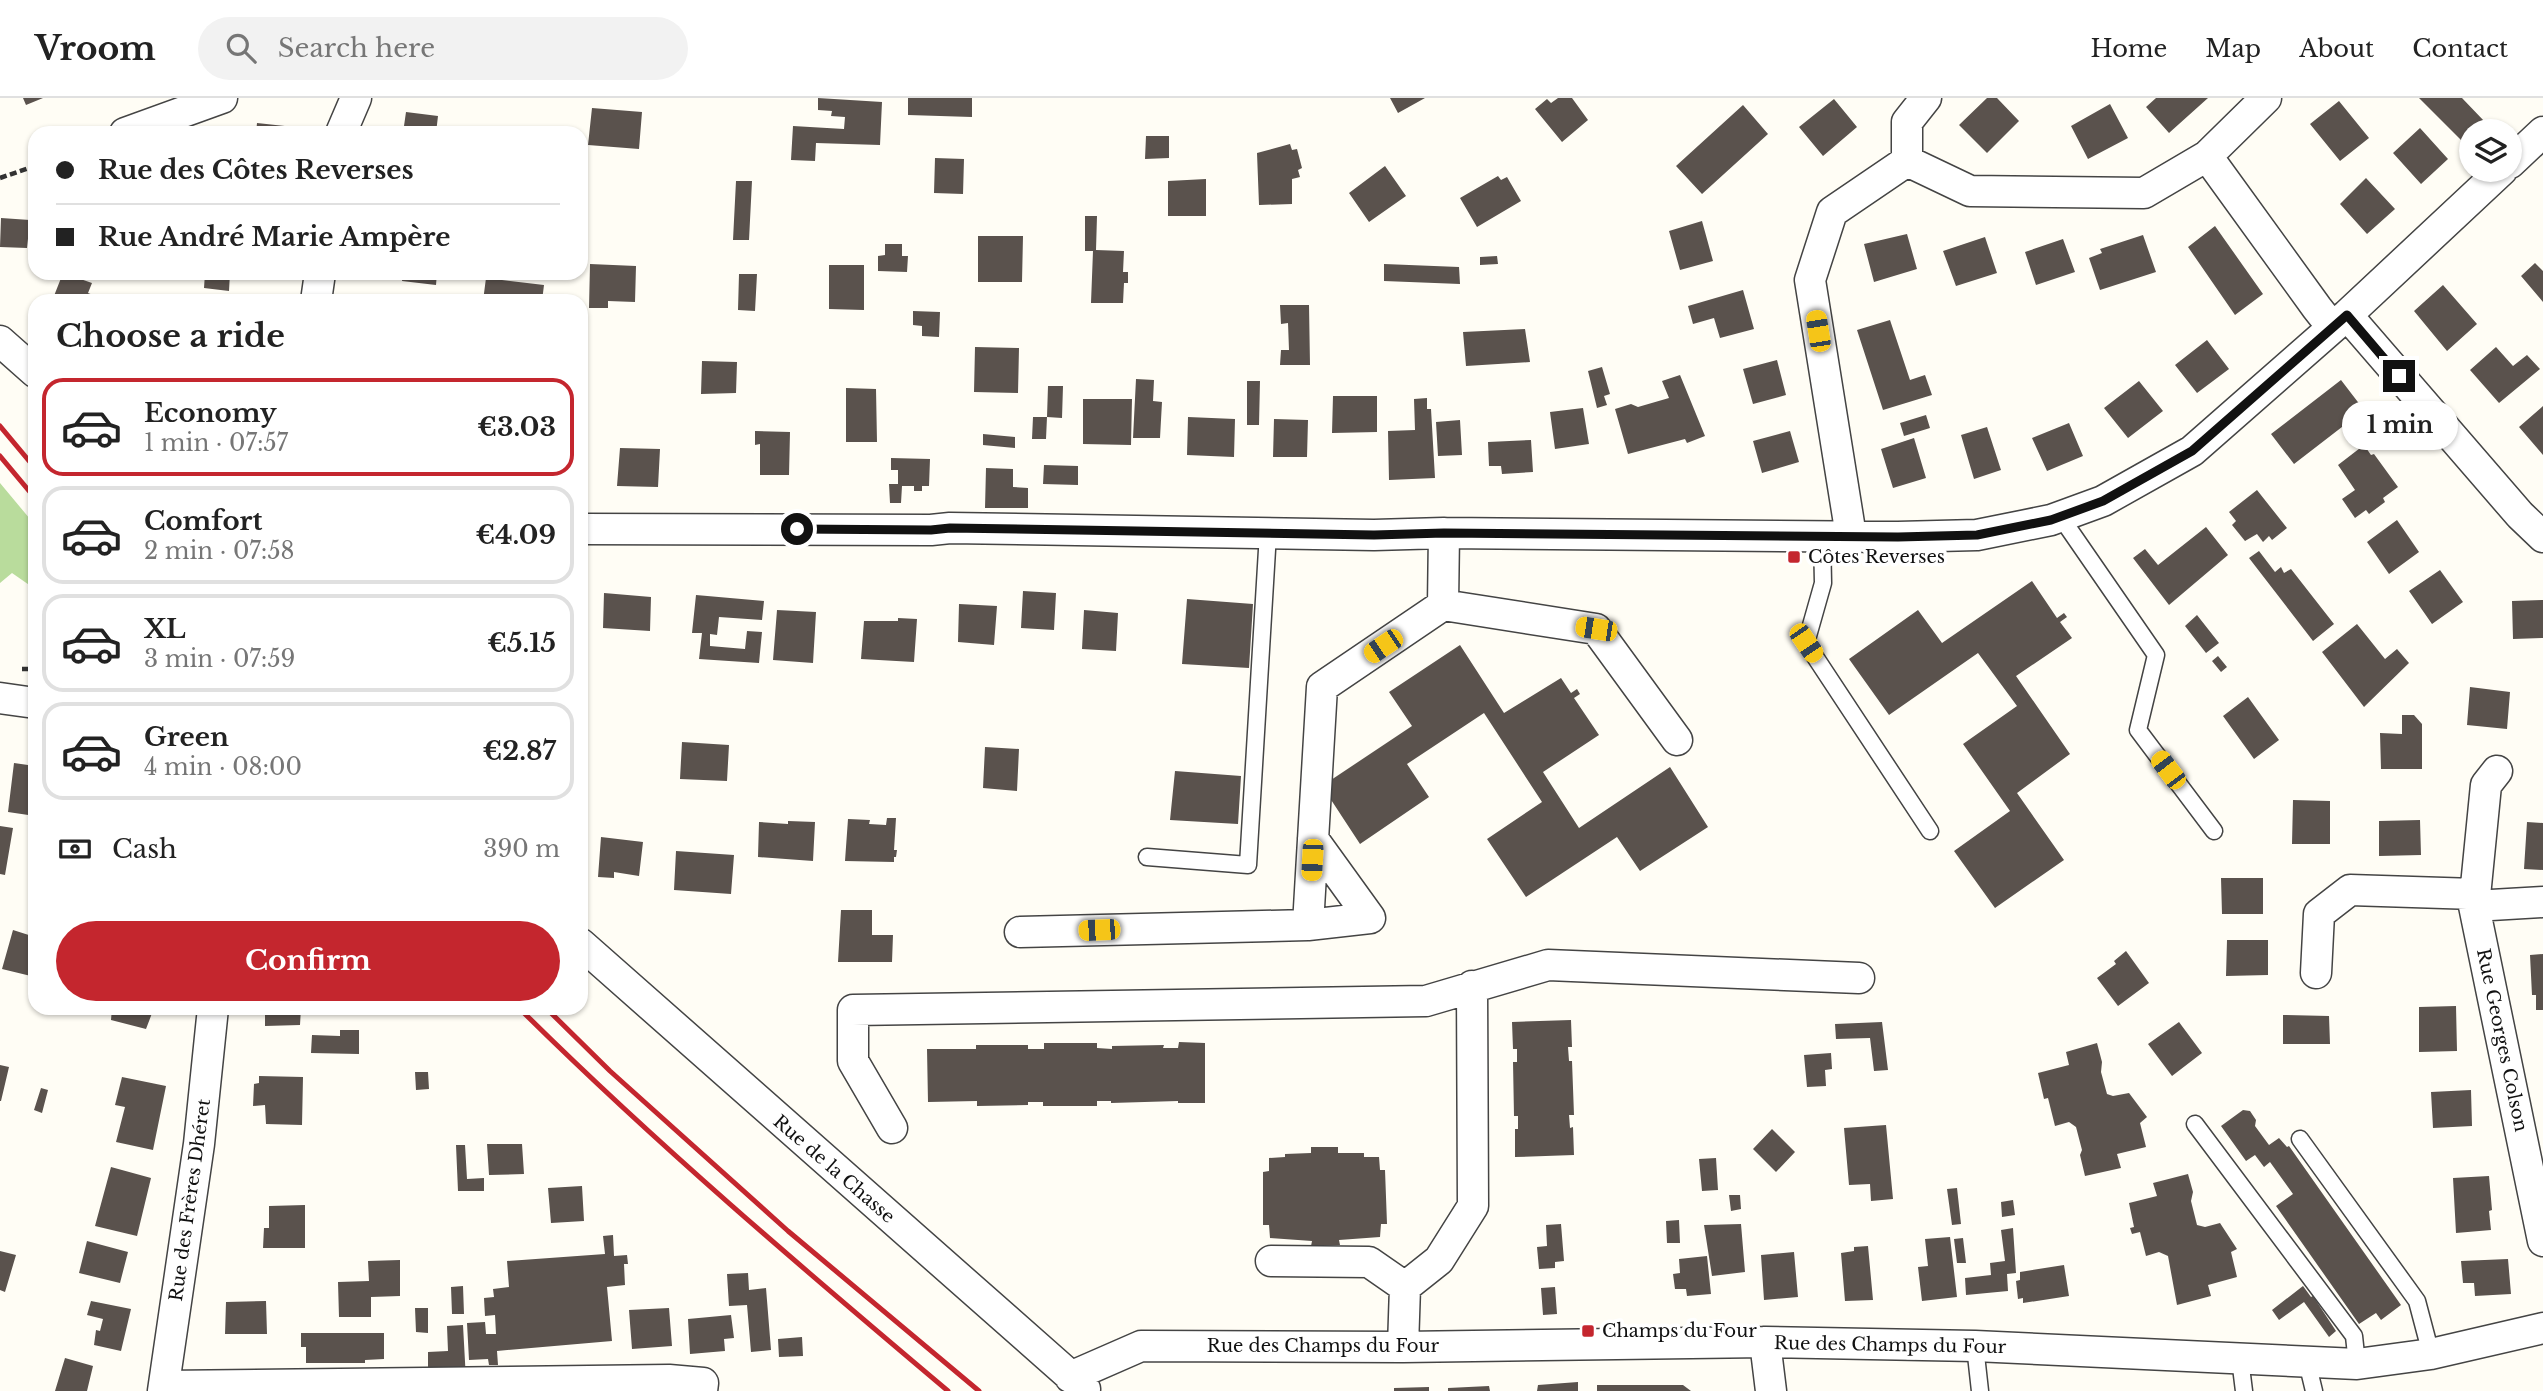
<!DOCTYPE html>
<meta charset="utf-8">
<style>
:root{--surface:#fff;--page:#f2f2f2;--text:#222;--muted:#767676;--line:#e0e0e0;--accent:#c4262e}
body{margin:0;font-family:"Libre Baskerville",serif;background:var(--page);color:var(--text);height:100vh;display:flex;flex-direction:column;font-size:26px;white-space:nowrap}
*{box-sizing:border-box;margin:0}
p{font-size:23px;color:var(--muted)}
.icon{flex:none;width:38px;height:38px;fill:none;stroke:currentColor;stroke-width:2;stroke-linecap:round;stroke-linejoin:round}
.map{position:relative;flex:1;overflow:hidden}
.drawer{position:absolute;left:28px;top:196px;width:560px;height:721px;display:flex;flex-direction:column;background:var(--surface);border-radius:21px;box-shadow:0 2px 5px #0004}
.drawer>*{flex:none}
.banner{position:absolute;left:28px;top:28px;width:560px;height:154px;border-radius:21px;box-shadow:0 2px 5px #0004;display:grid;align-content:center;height:154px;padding:0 28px;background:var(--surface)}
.controls{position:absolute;left:2459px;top:21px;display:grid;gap:14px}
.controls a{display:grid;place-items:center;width:63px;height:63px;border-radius:50%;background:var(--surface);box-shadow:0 2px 5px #0004;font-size:35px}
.end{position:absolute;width:32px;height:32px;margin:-16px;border:9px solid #111;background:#fff;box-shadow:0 0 0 4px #fff}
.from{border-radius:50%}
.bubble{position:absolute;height:49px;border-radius:24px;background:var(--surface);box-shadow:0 2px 5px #0004;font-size:23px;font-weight:800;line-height:49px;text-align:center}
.car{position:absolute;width:21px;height:42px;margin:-21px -10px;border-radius:9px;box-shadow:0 0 5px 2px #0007;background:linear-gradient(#f5c518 24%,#345 0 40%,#f5c518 0 76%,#345 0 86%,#f5c518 0)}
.banner b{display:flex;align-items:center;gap:24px;height:66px;font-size:26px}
.banner b+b{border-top:2px solid var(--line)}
.banner i{width:18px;height:18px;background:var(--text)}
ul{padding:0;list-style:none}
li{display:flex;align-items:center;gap:21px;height:98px;margin:0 14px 10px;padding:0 14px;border:4px solid var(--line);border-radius:21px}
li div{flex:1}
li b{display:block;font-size:26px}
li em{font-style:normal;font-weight:800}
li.selected{border-color:var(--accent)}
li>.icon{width:63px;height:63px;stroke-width:1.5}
h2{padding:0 28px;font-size:32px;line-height:84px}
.pay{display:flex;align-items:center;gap:18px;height:77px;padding:0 28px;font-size:26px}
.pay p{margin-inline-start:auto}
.action{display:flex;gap:14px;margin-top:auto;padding:14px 28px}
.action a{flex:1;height:80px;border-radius:42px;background:var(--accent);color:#fff;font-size:28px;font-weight:800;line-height:80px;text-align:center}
header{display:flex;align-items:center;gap:42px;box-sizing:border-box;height:98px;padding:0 35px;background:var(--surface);border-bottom:2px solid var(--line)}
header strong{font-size:33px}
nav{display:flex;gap:38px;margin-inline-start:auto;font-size:24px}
.search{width:490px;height:63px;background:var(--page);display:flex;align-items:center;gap:18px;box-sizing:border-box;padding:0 24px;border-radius:38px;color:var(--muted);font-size:26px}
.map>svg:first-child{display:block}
.forest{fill:#b9dc9c}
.building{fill:#5a524d}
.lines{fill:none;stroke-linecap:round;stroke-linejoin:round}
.service-casing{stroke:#444;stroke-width:19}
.minor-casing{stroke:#444;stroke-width:33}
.path{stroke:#333;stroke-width:4.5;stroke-dasharray:7 3.5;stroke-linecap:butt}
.service{stroke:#fff;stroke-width:16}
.minor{stroke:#fff;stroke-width:30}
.rail{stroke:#c4262e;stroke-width:5}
.route{stroke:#111;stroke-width:9}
.poi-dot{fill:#c4262e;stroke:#fff;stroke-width:2.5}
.labels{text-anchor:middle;stroke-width:7;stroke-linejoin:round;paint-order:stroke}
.poi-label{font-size:18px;fill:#111;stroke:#fff;text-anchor:start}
.street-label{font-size:18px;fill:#111;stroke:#fff}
</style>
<header>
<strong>Vroom</strong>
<div class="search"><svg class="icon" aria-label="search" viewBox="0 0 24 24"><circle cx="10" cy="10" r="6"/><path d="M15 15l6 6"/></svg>Search here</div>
<nav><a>Home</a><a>Map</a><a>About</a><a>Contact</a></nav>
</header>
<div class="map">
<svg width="2543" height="1293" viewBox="0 0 2543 1293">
<rect width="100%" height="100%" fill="#fffdf5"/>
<!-- forest -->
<path class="forest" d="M0,385L35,427V491L12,475L0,485Z"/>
<!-- building -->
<path class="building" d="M23,0H43L26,7Z
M818,0L882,4L880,47L816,45L815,63L791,62L793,28L844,31L845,19L831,18L832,13L818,12Z
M908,0H972V19L908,17Z
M1390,0H1425L1398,15Z
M1558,0H1572L1588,22L1562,44L1535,11L1547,1L1551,5Z
M1987,0H1997L2019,23L1987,55L1959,27Z
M2156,0H2208L2169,35L2146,9Z
M2419,0H2462L2485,24L2476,33H2471V39L2464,45Z
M1834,1L1857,29L1823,58L1799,29Z
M2339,3L2369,40L2340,63L2310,26Z
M2110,6L2128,40L2088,61L2071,28Z
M1743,7L1768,36L1702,96L1676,68Z
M592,10L642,14L639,51L588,47Z
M406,14L438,18L436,35H403Z
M257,25L294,29V35H256Z
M2420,30L2448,61L2421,86L2393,55Z
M1146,38H1169V60L1145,61Z
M1290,46L1292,52L1297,51L1302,70L1298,72L1300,79L1292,81V106L1259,107L1257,55Z
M935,60L964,61L963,96L934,95Z
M1385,68L1406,98L1369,124L1349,95Z
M1498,78L1501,82L1507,79L1521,103L1477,129L1460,100Z
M2366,80L2395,111L2367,136L2340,106Z
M1206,81V118H1168V83Z
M736,83H752L749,142H733Z
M1085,118H1097L1096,152L1124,153L1123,174H1128V185H1124L1123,205H1091L1093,153H1085Z
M1,120L30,122L27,150L0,149Z
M1702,123L1713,163L1680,172L1669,133Z
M2215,128L2263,196L2235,217L2188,149Z
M1907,136L1917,171L1874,184L1864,146Z
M2143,137L2156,174L2100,192L2089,160L2102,155L2100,151Z
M978,138H1023L1022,184H978Z
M1985,139L1997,175L1956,188L1943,153Z
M2063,141L2075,174L2036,187L2025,154Z
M885,146H902V158H908L907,174L878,173V158L885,157Z
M1497,158L1498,166L1480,167V159Z
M2535,165L2543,173V204L2521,178Z
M590,166L636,168L635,204L608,203V210H589Z
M1384,166L1459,169L1460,186L1384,183Z
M829,167H864V212L829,211Z
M63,175L92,185L88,195L108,203H52Z
M205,175H230L229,193L204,190Z
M403,175H437L436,187L402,183Z
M739,176H757L755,213L738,212Z
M486,180L544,187L542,203H483Z
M2443,187L2477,226L2447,253L2414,213Z
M1743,192L1754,231L1720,240L1714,220L1693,226L1688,208Z
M1280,207H1309L1310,267H1280L1281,252H1289L1288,225L1281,226Z
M913,213L940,214L939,239L922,238V228L913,227Z
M1890,222L1910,282L1925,277L1932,297L1883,312L1857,232Z
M1525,231L1530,264L1466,268L1463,234Z
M2207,242L2229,271L2197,295L2175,267Z
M975,249L1019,250L1018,295L974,294Z
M2496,249L2513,268L2527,257L2540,271L2499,305L2470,272Z
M1777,262L1786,297L1753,306L1743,271Z
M702,263L737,264L736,295L701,296Z
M1602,269L1610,296L1604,298L1607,307L1597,310L1588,273Z
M1680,277L1705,338L1687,345L1685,341L1628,356L1615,311L1631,306L1638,309L1669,300L1662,283Z
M1136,281L1154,282L1153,303L1162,304L1160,340H1133Z
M2341,282L2364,312L2294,366L2271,336Z
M1247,283H1260L1259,327H1247Z
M2139,283L2163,313L2128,340L2104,310Z
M1048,288H1063L1062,320L1047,319L1046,341H1032L1033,319H1047Z
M846,290L876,291L877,344H846Z
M1333,298H1377V334L1332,335Z
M1427,300V311H1431L1435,380L1389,382L1388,333L1415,332L1414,301Z
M1083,301H1132L1131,347L1083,346Z
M2543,308V357L2519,329Z
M1583,310L1589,346L1555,351L1550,314Z
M1926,317L1930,330L1904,338L1900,325Z
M1188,319L1235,321L1234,359L1187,357Z
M1274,321L1308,322L1307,359H1273Z
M1460,322L1462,357L1438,358L1436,324Z
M2069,325L2083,358L2047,373L2032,340Z
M1987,329L2001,372L1974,381L1961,337Z
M755,333L790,334L789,377H760V346L755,347Z
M1790,333L1799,364L1762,375L1753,343Z
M983,336L1015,339V350L983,347Z
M1914,340L1926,380L1893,390L1881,351Z
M1531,342L1533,374L1502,376L1501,368H1489L1488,344Z
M2364,347L2371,357L2374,356L2398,389L2383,400L2385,404L2369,416L2366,412L2355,420L2342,401L2355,392L2338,367Z
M620,350L660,351L658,389L617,388Z
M891,360L930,361L929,388H922V393H914V388H902L901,405H890L889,386H898V372H891Z
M1044,367L1078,368V387L1043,386Z
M986,370L1013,371V389L1028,390V410H985Z
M2257,392L2287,430L2272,442L2269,438L2263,444L2257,436L2245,443L2232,427L2236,423L2229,414Z
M2397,422L2419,454L2389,476L2367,444Z
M2206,429L2228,457L2169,507L2133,460L2145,451L2158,467Z
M2259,453L2275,474L2281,469L2284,475L2291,471L2334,526L2313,543L2249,460Z
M2440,472L2463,504L2432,526L2409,493Z
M2032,483L2057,520L2064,515L2067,519L2060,524L2072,540L2016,578L2070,656L2017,695L2064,762L1995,810L1954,753L2010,713L1963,646L2017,608L1978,555L1889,617L1849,561L1918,512L1942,545Z
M1023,493L1056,495L1054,532L1021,530Z
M604,495L651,499L650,533L603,530Z
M696,497L764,503L762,522L719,519L717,537L710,536V548L745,551L747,533L762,534L759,565L699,561L702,535H692Z
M1187,501L1253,506L1249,570L1182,566Z
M2543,502V540L2513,541L2512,503Z
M959,506L997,508L994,547L958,544Z
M777,512L816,514L813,565L773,562Z
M1084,512L1118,515L1116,553L1082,551Z
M2197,517L2219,545L2206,555L2185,528Z
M898,520L917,521L914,564L861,561L864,523H898Z
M2357,526L2385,561L2397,551L2409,565L2364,609L2322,554Z
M1460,547L1504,615L1561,580L1571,595L1577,591L1580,596L1574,600L1599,637L1543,674L1579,730L1670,669L1708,729L1640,773L1617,739L1526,799L1487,741L1542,704L1484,615L1407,666L1429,699L1360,746L1322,688L1412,628L1389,594Z
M2218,558L2227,569L2221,574L2212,563Z
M2470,589L2510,594L2507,631L2467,627Z
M2248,599L2279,642L2254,661L2223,618Z
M2402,617H2414L2422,626V671H2381L2380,635L2402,636Z
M682,644L729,647L727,683L680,681Z
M985,649L1019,651L1017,693L983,690Z
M14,665L35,668V718L8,714Z
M1175,673L1241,678L1238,726L1170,722Z
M2293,702L2330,703V746H2292Z
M581,703H585L583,731H581Z
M887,720H896L894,752H897L896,759H894V764L845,763L848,721L870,722L869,726L886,727Z
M2420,722L2421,757L2379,758V723Z
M788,723L815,724L813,763L758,759L759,724L788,726Z
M2527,724L2543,725V772L2524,771Z
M0,728L13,730L5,777L0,776Z
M601,739L643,744L639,778L614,774V780L598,779Z
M676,753L734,757L731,796L674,792Z
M2221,780H2263V816H2222Z
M841,812H872V837H893L892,864H838Z
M13,832L35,839V879L2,871Z
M2227,842H2268V877L2226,878Z
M2126,853L2149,885L2118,908L2097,880L2116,866L2114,863Z
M2543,856V912H2536V897H2532L2530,857Z
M2456,908L2457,953L2419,954V909Z
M112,910H154L146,931L111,922Z
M265,910H301L300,927L265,928Z
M2283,917L2329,918L2330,946H2283Z
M1571,922L1572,949H1568L1569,963H1572L1574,1017H1569L1570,1030L1573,1029L1574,1057L1515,1059V1031H1518V1018H1514L1513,964H1517V951H1513L1512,924Z
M1882,924L1888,972L1874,973L1870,940L1836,941L1835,926Z
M2179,924L2202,955L2172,978L2148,946Z
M340,932H359V956L311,955L312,937L340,938Z
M1179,944L1205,945V1005H1178V1003L1111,1005V1003H1097V1008H1043V1004H1028V1007L977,1008V1003L928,1004L927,951H976V947H1028V951H1044V945H1097V950L1112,951V948L1164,947L1163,950H1178Z
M2097,945L2102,964L2101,974L2107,996L2113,998L2129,995L2147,1019L2140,1025L2146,1049L2117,1056L2121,1070L2085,1078L2080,1057L2082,1052L2076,1029L2069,1024L2055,1028L2048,1000L2044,1001L2038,975L2069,967L2066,954Z
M1831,955L1832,971L1825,972L1826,988L1807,989L1804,957Z
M0,967L9,969L1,1003H0Z
M415,974H428L429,991L416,992Z
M259,978L303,979L302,1027L266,1026L265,1007L253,1008L254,986L259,985Z
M122,979L166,988L153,1052L116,1044L125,1009L115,1007Z
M41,990L48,992L42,1015L34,1012Z
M2471,992L2472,1028L2433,1030L2431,994Z
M2243,1012L2250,1013L2256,1022L2255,1028L2269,1047L2279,1040L2287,1049L2289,1048L2401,1207L2381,1222L2376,1215L2359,1226L2276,1108L2293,1096L2270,1064L2264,1069L2255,1057L2246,1063L2221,1028Z
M1886,1027L1893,1101L1871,1103L1870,1086L1849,1087L1844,1030Z
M1772,1031L1795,1054L1776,1074L1753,1051Z
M487,1046H522L524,1076L489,1077Z
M456,1047H465L467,1081L484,1080V1093H458Z
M1311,1049H1338V1055H1364V1059H1379L1380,1072H1385L1387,1126H1381L1380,1139L1339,1142L1340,1147L1311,1148L1312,1143L1270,1140L1269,1127H1263V1074L1269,1073V1060L1285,1059V1056L1311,1055Z
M1716,1060L1718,1092L1702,1093L1699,1061Z
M111,1069L151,1080L137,1138L95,1128Z
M2188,1076L2193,1094L2191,1103L2197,1127L2205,1129L2220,1125L2237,1151L2231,1154L2237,1179L2208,1187L2211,1198L2177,1207L2168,1158L2159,1154L2146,1158L2140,1134L2132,1136L2130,1130L2134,1129L2129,1105L2157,1098L2153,1085Z
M2489,1078L2492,1112L2489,1113L2491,1132L2456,1135L2453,1080Z
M582,1088L584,1123L551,1125L548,1090Z
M1957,1090L1961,1126L1952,1127L1947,1091Z
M1729,1097H1740L1741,1111L1731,1113Z
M2013,1102L2015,1117L2002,1119L2001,1104Z
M305,1107V1150H263L264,1130H269V1108Z
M1679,1122L1680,1145H1667L1666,1123Z
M1561,1126L1564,1163L1555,1164V1170L1539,1171L1537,1149L1547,1148L1546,1127Z
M1741,1126L1745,1174L1712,1178L1704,1127Z
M2013,1130L2016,1175L2007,1176L2008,1193L1966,1197L1965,1180L1991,1177L1990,1165L2005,1163L2001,1132Z
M613,1137L614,1158L627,1157L628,1166H624L625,1187L607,1189L612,1243L497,1253L498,1267H489L488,1261L469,1262L467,1225L485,1224L486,1236H496L495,1217L485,1218L484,1200L494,1199L493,1191L509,1189L507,1163L605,1156L603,1138Z
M1950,1139L1957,1199L1922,1203L1918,1169L1928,1168L1925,1141Z
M1963,1140L1966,1165H1957L1954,1141Z
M87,1143L128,1154L120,1185L79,1175Z
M1868,1148L1873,1202L1845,1203L1841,1155L1854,1153V1149Z
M0,1153L16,1157L5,1194L0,1192Z
M1794,1154L1798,1199L1764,1202L1761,1157Z
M1707,1158L1711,1196L1687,1198L1686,1191H1675L1673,1176L1680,1175L1679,1161Z
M2508,1161L2511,1196L2475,1198L2474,1185H2463L2461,1163Z
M400,1162V1198L371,1199V1219H339L338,1184L369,1183L368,1163Z
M2064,1167L2069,1198L2023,1205V1200L2018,1201L2016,1183L2020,1182V1174Z
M748,1175L749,1192L766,1190L771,1252L751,1254L747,1207L729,1208L727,1176Z
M463,1188L464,1216H452L451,1189Z
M2303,1188L2311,1199L2313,1198L2336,1233L2329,1239L2304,1204L2279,1222L2272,1212Z
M1555,1189L1557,1216L1543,1217L1541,1190Z
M91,1203L131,1211L121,1253L94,1247L96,1232L100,1233L103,1221L87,1217Z
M266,1203L267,1236H225L226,1204Z
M415,1210H428V1235L416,1234Z
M669,1210L672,1248L632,1251L629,1212Z
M731,1217L734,1240L724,1241L725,1253L690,1256L688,1221Z
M463,1227L466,1282L428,1284V1254L448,1253L447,1228Z
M301,1235H384V1261L365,1262V1265H306V1249H301Z
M802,1239L803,1258L779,1259L778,1241Z
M65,1260L93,1268L87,1293H55Z
M1578,1284V1293H1537L1538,1287Z
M1597,1287H1683L1691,1293H1597Z
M1489,1288L1490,1293H1448V1290Z
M1429,1289V1293H1394V1290Z"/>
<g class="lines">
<defs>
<path id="service" d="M2060,418L2156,557L2138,632L2214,733
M1822,438L1823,485L1806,545L1930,733
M1147,759L1248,767L1268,435
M2195,1026L2354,1238L2357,1266
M2300,1041L2417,1203L2431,1256
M1975,1248L1980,1293
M2240,1261L2244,1293
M2307,1264L2314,1293"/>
<path id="minor" d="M125,35L222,0
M341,35L356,0
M2207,58L2266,0
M1907,63V24L1926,0
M2510,65L2543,34
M316,203L320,175
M2347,217L2520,417L2543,439
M0,243L35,274
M581,431L931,432L950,430L1374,437L1444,435L1898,439L1977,437L2051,422L2103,403L2192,353L2347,217L2502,72
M1851,438L1810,182L1832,114L1907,63L1970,93L2144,95L2207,58L2317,210L2332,229
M1443,507L1444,435
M0,600L35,605
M1313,741L1370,820L1308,827L1322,589L1443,507L1596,531L1677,642
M2543,804L2474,808L2543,1143
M2474,808L2486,687L2497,673
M1020,834L1308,827
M581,846L1085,1291
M2316,875L2319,816L2350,792L2475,796
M892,1030L853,963V912L1426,903L1548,867L1859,880
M1271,1163L1369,1164L1405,1189
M1765,1244L1771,1293
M1403,1249L1405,1189L1439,1162L1473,1108L1472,888
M1070,1279L1141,1248L1403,1249L1765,1244L1975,1248L2357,1266L2431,1256L2543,1230
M164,1288L669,1282L703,1285L702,1293
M163,1293L199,1046L213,910"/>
</defs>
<!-- service casing -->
<use href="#service" class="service-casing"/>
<!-- minor casing -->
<use href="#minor" class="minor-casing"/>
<!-- path -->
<path class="path" d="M0,80L35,68
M22,571H35"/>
<!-- service -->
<use href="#service" class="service"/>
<!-- minor -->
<use href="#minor" class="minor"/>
<!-- rail -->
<path class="rail" d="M0,328L35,370
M0,358L35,400
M519,910C655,1045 801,1169 948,1293
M546,910L610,973L788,1133L979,1293"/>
</g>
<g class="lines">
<!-- route -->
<path class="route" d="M797,431L931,432L950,430L1374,437L1444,435L1898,439L1977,437L2051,422L2103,403L2192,353L2347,217L2399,278"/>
</g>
<!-- markers -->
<g class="poi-dot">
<rect x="1787" y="452" width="14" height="14" rx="3.5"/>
<rect x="1581" y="1226" width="14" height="14" rx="3.5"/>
</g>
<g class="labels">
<!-- poi labels -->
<g class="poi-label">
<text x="1808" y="465">Côtes Reverses</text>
<text x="1602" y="1239">Champs du Four</text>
</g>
<!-- street labels -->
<g class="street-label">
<text transform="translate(2502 942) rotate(78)" y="6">Rue Georges Colson</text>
<text transform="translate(834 1071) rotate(41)" y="6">Rue de la Chasse</text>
<text transform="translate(190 1102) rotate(-82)" y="6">Rue des Frères Dhéret</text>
<text transform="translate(1890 1247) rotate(1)" y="6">Rue des Champs du Four</text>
<text x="1323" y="1254">Rue des Champs du Four</text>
</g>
</g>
</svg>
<div class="controls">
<a><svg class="icon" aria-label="layers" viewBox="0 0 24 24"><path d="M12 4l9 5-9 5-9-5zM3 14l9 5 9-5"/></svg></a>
</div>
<i class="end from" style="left:797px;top:431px"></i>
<i class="end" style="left:2399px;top:278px"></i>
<div class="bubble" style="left:2342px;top:303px;width:116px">1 min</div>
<i class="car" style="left:1818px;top:233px;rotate:351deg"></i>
<i class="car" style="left:1596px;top:531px;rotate:279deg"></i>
<i class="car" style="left:1806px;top:545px;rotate:146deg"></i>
<i class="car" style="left:1383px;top:548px;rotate:236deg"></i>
<i class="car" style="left:2168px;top:672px;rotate:323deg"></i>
<i class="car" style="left:1312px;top:762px;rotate:183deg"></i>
<i class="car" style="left:1099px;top:832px;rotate:268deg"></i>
<div class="banner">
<b><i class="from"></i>Rue des Côtes Reverses</b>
<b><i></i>Rue André Marie Ampère</b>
</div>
<section class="drawer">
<h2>Choose a ride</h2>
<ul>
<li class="selected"><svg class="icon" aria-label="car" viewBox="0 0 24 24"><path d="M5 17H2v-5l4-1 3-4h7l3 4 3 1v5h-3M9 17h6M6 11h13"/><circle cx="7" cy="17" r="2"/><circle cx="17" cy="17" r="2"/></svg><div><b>Economy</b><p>1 min · 07:57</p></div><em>€3.03</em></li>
<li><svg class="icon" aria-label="car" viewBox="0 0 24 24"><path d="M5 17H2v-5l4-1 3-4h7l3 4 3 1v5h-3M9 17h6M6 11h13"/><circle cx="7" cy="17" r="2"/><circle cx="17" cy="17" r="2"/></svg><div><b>Comfort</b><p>2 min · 07:58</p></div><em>€4.09</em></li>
<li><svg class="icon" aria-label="car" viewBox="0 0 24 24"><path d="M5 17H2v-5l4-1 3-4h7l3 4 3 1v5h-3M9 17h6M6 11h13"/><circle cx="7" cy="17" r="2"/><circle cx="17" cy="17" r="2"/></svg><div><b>XL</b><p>3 min · 07:59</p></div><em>€5.15</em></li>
<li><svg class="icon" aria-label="car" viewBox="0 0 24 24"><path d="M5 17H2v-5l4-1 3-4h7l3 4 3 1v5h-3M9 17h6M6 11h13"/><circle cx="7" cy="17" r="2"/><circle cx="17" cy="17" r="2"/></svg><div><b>Green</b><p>4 min · 08:00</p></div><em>€2.87</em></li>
</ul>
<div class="pay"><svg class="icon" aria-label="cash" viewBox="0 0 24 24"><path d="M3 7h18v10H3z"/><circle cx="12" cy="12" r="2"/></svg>Cash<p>390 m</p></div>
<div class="action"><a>Confirm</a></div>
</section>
</div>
